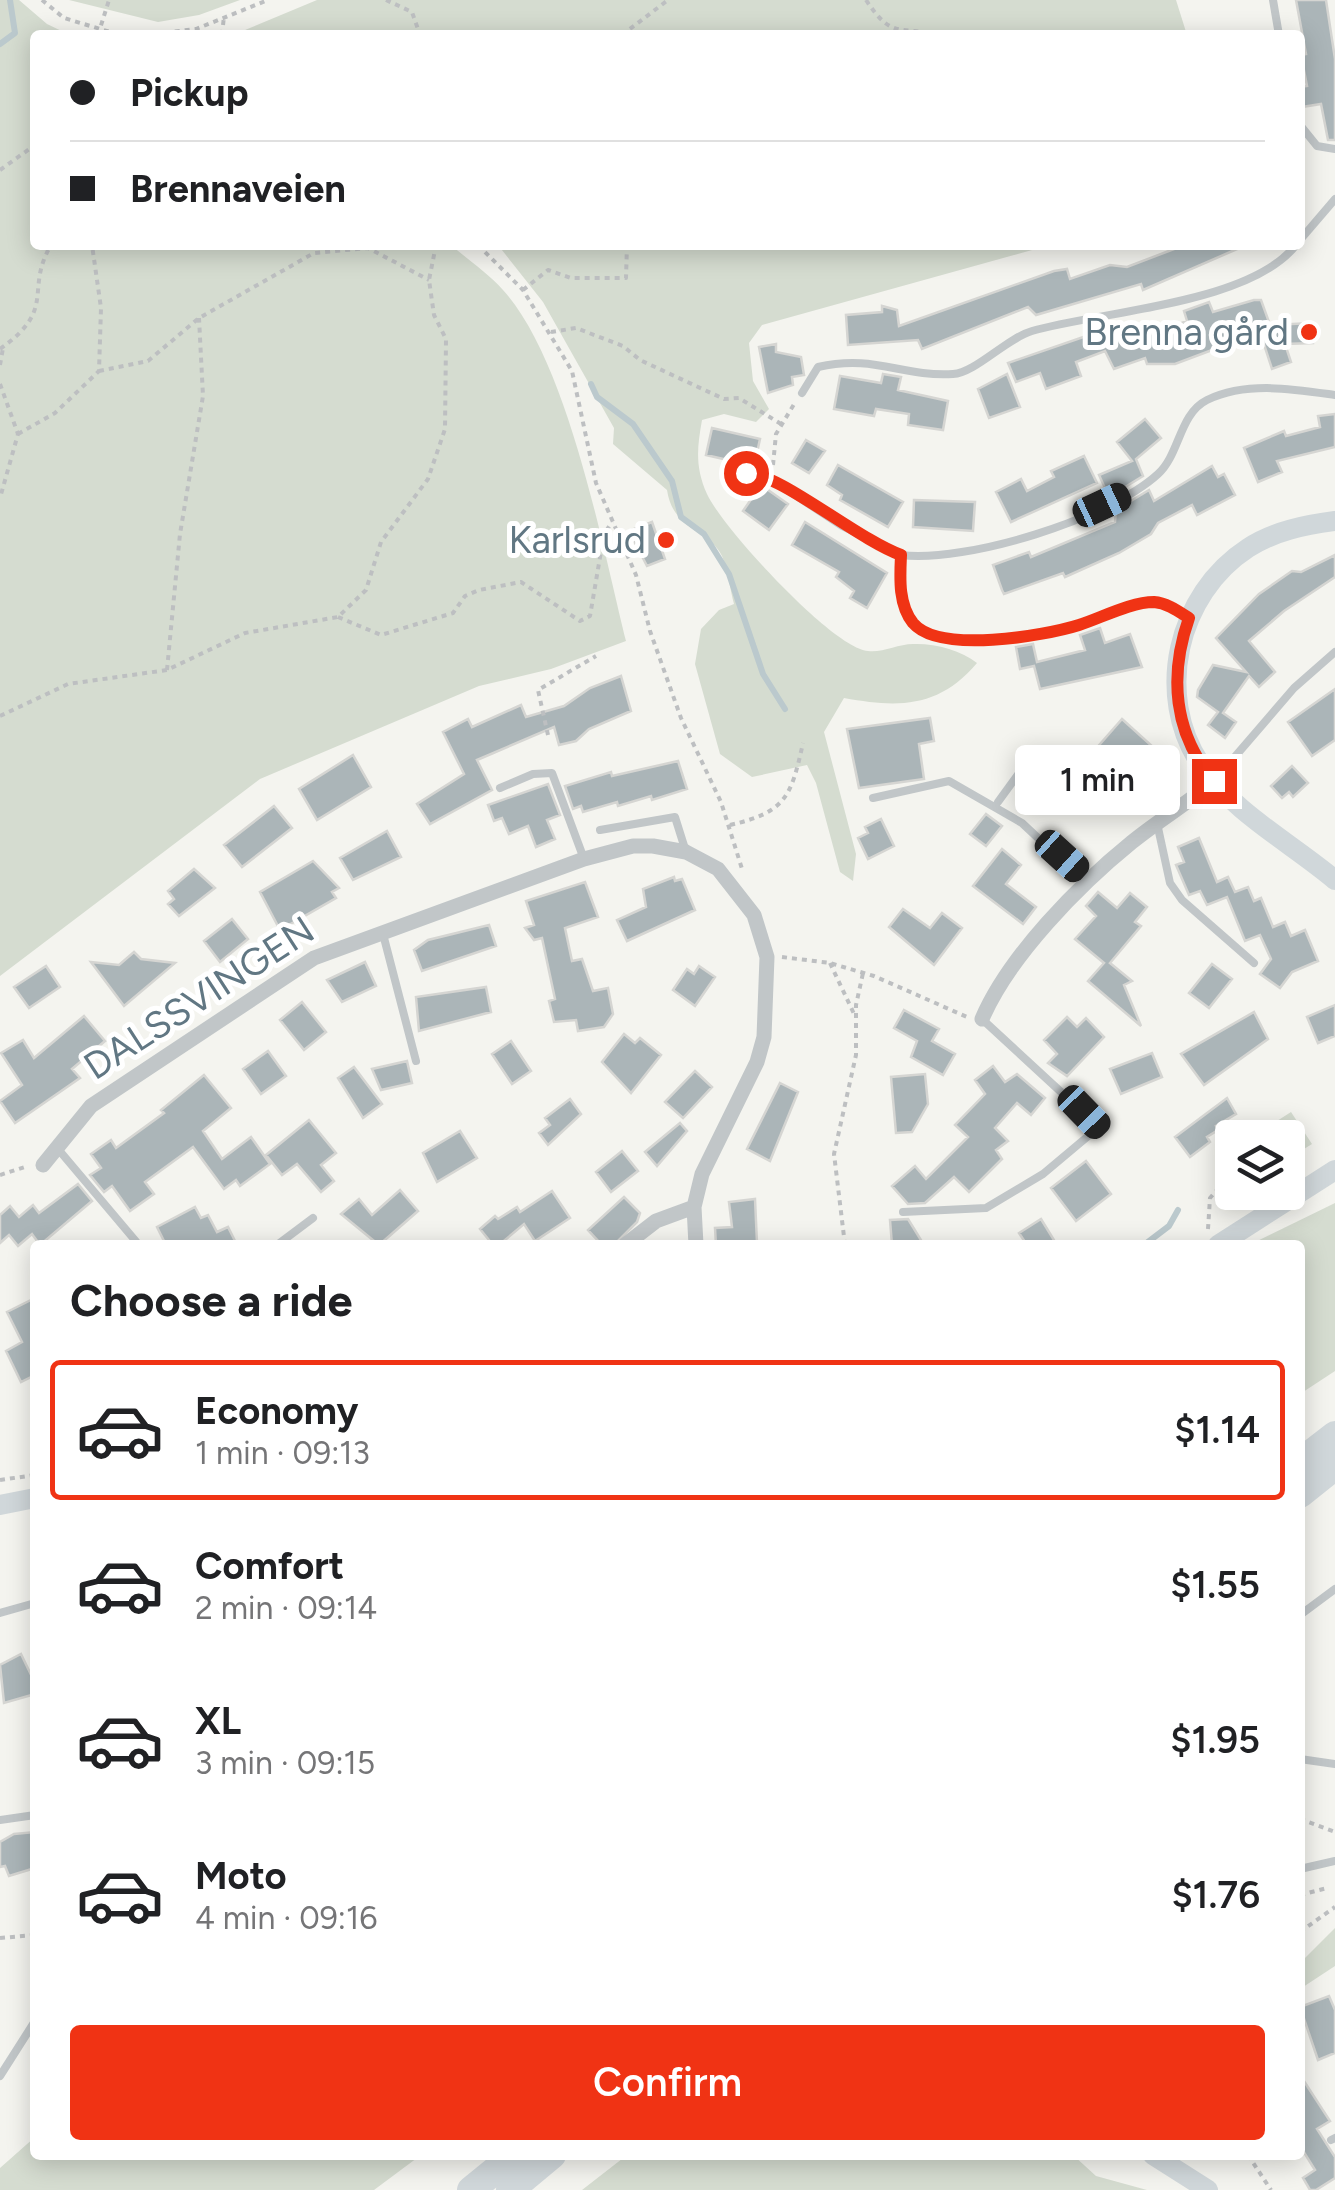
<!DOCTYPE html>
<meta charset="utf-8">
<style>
:root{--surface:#fff;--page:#f6f6f6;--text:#202124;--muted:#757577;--line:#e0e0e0;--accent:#f03314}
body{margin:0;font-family:Figtree,sans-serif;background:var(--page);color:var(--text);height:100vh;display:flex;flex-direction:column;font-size:38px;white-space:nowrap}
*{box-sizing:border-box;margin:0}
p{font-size:32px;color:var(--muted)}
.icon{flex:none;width:55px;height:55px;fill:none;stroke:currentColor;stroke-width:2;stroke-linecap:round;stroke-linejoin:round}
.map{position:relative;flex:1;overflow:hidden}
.drawer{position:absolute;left:30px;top:1240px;width:1275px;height:920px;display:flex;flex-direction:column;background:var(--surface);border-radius:10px;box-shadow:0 5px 25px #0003}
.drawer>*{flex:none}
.top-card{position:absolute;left:30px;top:30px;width:1275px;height:220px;border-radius:10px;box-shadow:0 5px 25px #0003;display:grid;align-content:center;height:220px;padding:0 40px;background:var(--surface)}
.fabs{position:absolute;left:1215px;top:1120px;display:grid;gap:20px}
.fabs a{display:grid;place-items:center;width:90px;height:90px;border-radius:10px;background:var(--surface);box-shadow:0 5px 25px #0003;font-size:50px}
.end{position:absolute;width:45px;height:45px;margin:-22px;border:12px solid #f03314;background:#fff;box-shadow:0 0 0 5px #fff}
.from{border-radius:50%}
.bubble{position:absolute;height:70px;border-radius:10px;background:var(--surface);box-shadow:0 5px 25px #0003;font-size:32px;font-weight:600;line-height:70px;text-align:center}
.car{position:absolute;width:30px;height:60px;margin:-30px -15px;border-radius:12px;box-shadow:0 0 8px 2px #0007;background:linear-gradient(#222 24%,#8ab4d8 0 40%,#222 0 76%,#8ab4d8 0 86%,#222 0)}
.top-card b{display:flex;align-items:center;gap:35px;height:95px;font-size:38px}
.top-card b+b{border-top:2px solid var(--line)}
.top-card i{width:25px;height:25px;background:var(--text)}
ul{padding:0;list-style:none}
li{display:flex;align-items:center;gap:30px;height:140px;margin:0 20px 15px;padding:0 20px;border:5px solid transparent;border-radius:10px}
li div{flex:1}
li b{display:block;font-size:38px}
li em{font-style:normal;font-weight:600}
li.on{border-color:var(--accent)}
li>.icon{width:90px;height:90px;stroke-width:1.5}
h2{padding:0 40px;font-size:45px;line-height:120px}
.cta{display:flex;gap:20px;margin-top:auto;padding:20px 40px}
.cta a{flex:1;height:115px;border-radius:10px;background:var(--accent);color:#fff;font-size:40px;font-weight:600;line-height:115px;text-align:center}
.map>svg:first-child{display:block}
.green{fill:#d5dcd0}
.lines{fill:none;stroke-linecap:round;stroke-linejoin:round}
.stream{stroke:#bbc9cd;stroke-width:6}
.building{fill:#abb5b8;stroke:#d5d5d2;stroke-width:2.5}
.path{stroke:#bdbfc1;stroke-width:4;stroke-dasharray:5 5;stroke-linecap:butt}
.lane{stroke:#c1c6c8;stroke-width:8}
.street{stroke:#c1c6c8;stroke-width:15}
.secondary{stroke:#d0d7da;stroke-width:20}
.highway{stroke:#d0d7da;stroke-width:28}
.route{stroke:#f03314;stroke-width:12}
.poi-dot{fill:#f03314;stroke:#fff;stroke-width:4}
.labels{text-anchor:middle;stroke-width:10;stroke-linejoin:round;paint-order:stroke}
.poi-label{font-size:38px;fill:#617783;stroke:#fff;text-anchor:end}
.street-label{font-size:38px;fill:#617783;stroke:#fff}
</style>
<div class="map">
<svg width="1335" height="2190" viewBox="0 0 1335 2190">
<rect width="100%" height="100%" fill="#f4f4ef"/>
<!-- green -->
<path class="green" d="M0,0H19L47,24L70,35H35V245H451C467,259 488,273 503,290C568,362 602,545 626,641L551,669L479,686L260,779L0,976Z
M69,0H240L199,15L158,22Z
M317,0H1176L1187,35H233Z
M498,245H1050L762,325L749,343L753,381L769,409L756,422L724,414L702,420C697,448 695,467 707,494C721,526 833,649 868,651C882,653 898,644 913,644C934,643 961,650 977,663C939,708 899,708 844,698L824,732L856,854L853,881L840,872L816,783L807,765L752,777L720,754L695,664L701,629L719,610L734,604C730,589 728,570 722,556C709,529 673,531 667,490L613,444L614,428L543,302Z
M1291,1112L1312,1144L1288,1159V1138L1252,1137Z
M1335,1203V1371L1300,1394V1245H1249Z
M1335,1928V1966L1300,1989V1963Z
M35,2137V2155H421L374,2190H0V2168Z
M627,2155H1073L1096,2176L1147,2190H582Z"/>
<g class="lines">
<!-- stream -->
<path class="stream" d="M0,44L15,33L10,0
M591,384L597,397L633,424L672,481L681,517L704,534L729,574L763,674L785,709
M1144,1245L1169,1226L1178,1210"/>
</g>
<!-- building -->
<path class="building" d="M1296,0H1326L1335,59V140H1328L1321,104L1302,107L1300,87L1307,86L1301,55L1306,54Z
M1172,245L1244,246L1143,290L1141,284L1036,315L1028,307L922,349L918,340L848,345L846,315L882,312V306L897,310L899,326L1054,271L1067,269L1070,279L1110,265L1127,267L1174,249Z
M1254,300H1261L1270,325L1313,323V343L1285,344L1291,362L1272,369L1260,332L1175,364H1147L1145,358L1114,369L1105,351L1076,362L1081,376L1046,389L1040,373L1016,382L1008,363L1089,335L1092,340L1132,326L1134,331L1144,330L1146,336L1187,321L1184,311L1209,302L1213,312Z
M776,344V352L801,357L804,375L792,377L793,385L768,393L759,347Z
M883,374L901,377L898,390L948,401L943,430L908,425L909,414L876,409L874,416L834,409L840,376L881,383Z
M1007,374L1020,407L989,418L978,389Z
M1335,414V447L1277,461L1282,472L1258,482L1244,448L1284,431L1286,436L1320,427L1318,416Z
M1145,419L1161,438L1136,459L1143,476L1109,497L1099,475L1132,461L1117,442Z
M712,428L760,439L754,466L706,455Z
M806,440L825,451L809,473L792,463Z
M1084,456L1097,483L1011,522L996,492L1021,479L1027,491L1054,477L1051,471Z
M838,465L903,502L888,527L840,500L842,495L827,485Z
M1212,466L1218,477L1224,474L1235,495L1197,515L1192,505L1158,523L1151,534L1119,553L1065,577L1063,573L1004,594L1002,590L993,565L1029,552L1031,557L1115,522L1116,510L1149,490L1154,501Z
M761,485L788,504L769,530L743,511Z
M914,500L975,502L973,531L913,527Z
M652,522L665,559L647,566L629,531Z
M805,522L887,573L867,608L850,598L854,591L836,577L839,572L792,545Z
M1335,555V577L1284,611L1249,641L1275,672L1259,687L1249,676L1223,713L1236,722L1225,738L1208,725L1218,712L1197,697L1198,690L1213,665L1246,672L1216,638L1259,594L1292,571L1301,572Z
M1100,628L1105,643L1130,634L1142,667L1040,689L1034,666L1020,669L1016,647L1033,644L1037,662L1085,650L1080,635Z
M621,676L631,711L589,729L576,741L559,745L554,727L477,760L492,790L430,824L417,804L464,774L443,732L468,719L472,727L521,705L526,717L564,706L590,688Z
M1335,689V740L1312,756L1288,722Z
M930,718L934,741L919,744L924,779L859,788L847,729Z
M1122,719L1163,756L1130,795L1116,783L1102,801L1072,776Z
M353,755L371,787L317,820L299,789Z
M678,761L687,789L652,800L651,796L618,806L617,802L583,812L581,806L573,809L565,786L611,772L612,776Z
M1292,766L1308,783L1293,797L1289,792L1282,798L1271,786Z
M548,784L560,815L547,820L555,839L536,847L528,826L509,834L502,818L494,821L488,805Z
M274,806L292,828L242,867L224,845Z
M986,814L1002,826L986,846L970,834Z
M881,819L894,846L868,859L858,838L868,833L865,827Z
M387,831L401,857L353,880L340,858Z
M1199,838L1217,882L1228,877L1235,892L1248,887L1254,901L1261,898L1273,927L1285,922L1291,936L1305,930L1318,961L1292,972L1280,988L1260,974L1271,959L1260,935L1245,941L1227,897L1207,905L1200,891L1189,895L1176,865L1184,862L1178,847Z
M1002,849L1021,865L1006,884L1036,907L1023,924L973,886Z
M313,861L339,888L332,892L336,898L280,930L260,892Z
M194,869L215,888L179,916L168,904L174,899L168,891Z
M674,877L675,881L682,879L695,910L627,941L617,920L646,907L643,889Z
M585,882L598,917L565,928L572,961L582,959L593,991L608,988L613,1014L604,1027L578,1031L576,1020L554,1022L549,1001L555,999L542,938L534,940L525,928L534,925L526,901Z
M1098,892L1117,908L1130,893L1147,907L1135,922L1141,926L1110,963L1132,981L1124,985L1141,1026L1088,981L1104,963L1075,939L1096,916L1086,906Z
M903,909L930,928L942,913L962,928L934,965L889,927Z
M232,919L248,939L220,962L204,941Z
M489,925L496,946L422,971L414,950L428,940Z
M134,952L141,959L175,963L124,1006L91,962L119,965Z
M365,962L376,986L342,1002L327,980Z
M1212,964L1232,979L1209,1008L1189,993Z
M46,966L60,987L29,1008L14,987Z
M699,966L715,977L695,1006L673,990L687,969L694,974Z
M486,987L491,1012L419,1031L416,997Z
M302,1002L326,1032L304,1050L280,1020Z
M1335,1005V1036L1318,1043L1307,1017Z
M904,1010L939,1029L932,1041L955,1054L943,1075L911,1057L917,1041L894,1028Z
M1254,1012L1268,1039L1204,1085L1181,1054Z
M84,1016L105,1041L72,1069L80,1078L15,1123L0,1101L22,1085L1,1053L23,1040L34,1058Z
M1067,1017L1077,1027L1086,1018L1104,1037L1067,1076L1048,1063L1057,1054L1044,1040Z
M624,1034L635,1043L640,1038L661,1055L631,1093L602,1062Z
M511,1041L531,1071L512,1084L492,1054Z
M268,1051L286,1076L261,1094L243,1069Z
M1152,1053L1162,1077L1121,1094L1110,1069Z
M407,1061L412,1083L381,1090L372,1069Z
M993,1066L1005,1082L1017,1074L1045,1098L1031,1115L1017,1103L995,1128L1008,1141L996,1150L1002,1159L969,1192L954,1177L925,1203L908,1204L892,1186L915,1166L926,1179L968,1137L955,1125L985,1094L975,1080Z
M354,1067L382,1104L363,1118L338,1078Z
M695,1071L712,1087L683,1118L665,1102Z
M925,1074L928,1104L912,1132L896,1133L891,1077Z
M204,1075L231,1108L203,1131L222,1159L251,1137L270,1164L240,1186L236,1180L224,1189L193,1147L145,1182L154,1194L130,1211L112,1186L104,1192L90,1175L101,1168L91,1154L111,1140L116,1148L164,1113L161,1110Z
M780,1083L798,1092L770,1161L747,1149Z
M1227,1098L1236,1114L1216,1126L1218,1130L1207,1137L1210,1142L1190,1157L1175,1137Z
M570,1099L581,1114L548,1145L539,1133L550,1125L545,1118Z
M309,1120L336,1153L321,1165L334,1181L321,1192L297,1164L282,1175L266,1155Z
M680,1123L687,1131L657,1166L645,1152Z
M460,1131L477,1158L437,1182L423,1153Z
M622,1151L638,1171L611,1192L596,1172Z
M1086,1161L1111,1194L1076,1221L1051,1188Z
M78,1184L92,1201L40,1245L32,1234L18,1246L9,1235L0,1243V1215L10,1206L19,1217L33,1205L39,1213Z
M400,1190L418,1211L379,1245L341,1214L359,1199L372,1215Z
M552,1191L570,1218L535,1241L524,1224L499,1245H493L480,1229L495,1216L498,1219L517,1207L520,1212Z
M624,1197L640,1213L637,1222L614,1245H602L588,1230Z
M755,1199L757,1243L716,1245L715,1228L732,1227L729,1202Z
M195,1207L201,1218L208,1215L217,1232L228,1227L237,1245H166L157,1227Z
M908,1219L924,1245H892L890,1220Z
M1041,1219L1057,1245H1027L1019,1233Z
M35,1298V1375L21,1382L6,1351L22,1342L7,1312Z
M21,1654L35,1683V1694L4,1703L0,1665Z
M35,1832V1868L9,1876L5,1866L0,1867V1842L14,1834Z
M1329,1996L1335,2010V2053L1318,2060L1300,2007Z
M1300,2075L1330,2121L1317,2129L1335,2157V2178L1316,2190H1310L1303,2178L1315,2170L1300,2146Z"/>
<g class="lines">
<!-- path -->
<path class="path" d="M42,0L64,18L120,35
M386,0L412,12L420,35
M866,0C893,41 900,25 939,35
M98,35L109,0
M145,35L196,29L268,0
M222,35L224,16
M622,35L668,0
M0,170L35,145
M478,245L523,290L572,371L596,483L636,575L650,631L681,718L721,802L743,872
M523,290L548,270L571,278H626L627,245
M551,332L576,328L623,346L640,360L724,399L739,398L781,424
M0,349C58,308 24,291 51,245
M0,365L3,348
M99,371L148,361L199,318L314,253L368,248L429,280
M0,384L18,434L0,498
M18,434L55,413L99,371L101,308L92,245
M773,465L776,434L796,401
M338,617L381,635L453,613L465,596L479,590L521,582L580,621L590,616L604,534L612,522
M167,670L180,534L203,396L199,318
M0,716L68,684L167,670L245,633L338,617L366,590L381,542L428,479L445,429L446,339L434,315L429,280L436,245
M548,735L538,690L596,656
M730,825C786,812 791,797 803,743
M782,957L830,963L874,976L967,1017
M830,963L855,1016
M0,1175L28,1166
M1208,1229L1210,1198L1232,1173
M845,1245L834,1154L856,1055V1005L863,973
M0,1480L35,1475
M1300,1819L1335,1832
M1300,1895L1327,1888
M1300,1932L1335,1907
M0,1938L35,1935
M1248,2155L1271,2190"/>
<!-- lane -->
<path class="lane" d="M1273,0L1279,35
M1300,125L1317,146L1335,149
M1300,240L1335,199
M802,393L818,367C875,354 901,377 953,374C975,373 1007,338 1032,331C1101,311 1250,304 1296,245
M728,483L745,473H762L842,526L901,555
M1189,618C1178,611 1168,603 1154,603C1131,602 1101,618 1079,625C1045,636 939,654 913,623C898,604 900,577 901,555C966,563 1109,519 1158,474C1180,454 1179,414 1207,400C1247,381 1293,389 1335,395
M1214,781L1294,688L1335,652
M500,788L533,774L552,773L584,859
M873,798L949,781L1022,823L1087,884
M998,802L1022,769
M1157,823L1170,883L1182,900L1254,963
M600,830L675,817L686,852
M383,934L416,1061
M58,1149L139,1245
M903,1212L986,1208L1043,1174L1099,1127L983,1020
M277,1245L313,1218
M0,1613L35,1603
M1300,1615L1335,1589
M1300,1759L1335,1764
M0,1820L35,1815
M1300,1869L1335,1861
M0,2076L35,2021
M1331,2140L1335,2138"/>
<!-- street -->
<path class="street" d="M982,1019C1009,956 1079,885 1132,842C1159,820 1188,803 1214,781
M43,1165L91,1106L314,958L584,859L633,846H653L686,852L718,869L754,915L767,957L764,1037L757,1062L702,1174L694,1207L696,1245
M625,1245L656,1221L694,1207"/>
<!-- secondary -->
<path class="secondary" d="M1335,521C1305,525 1274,531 1248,548C1177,594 1154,695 1201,765C1234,813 1291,843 1335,880
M1218,1245L1335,1170
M0,1505L35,1498
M1153,2155L1208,2190"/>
<!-- highway -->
<path class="highway" d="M1300,1462L1335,1435
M1300,1494L1335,1466
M471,2190L514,2155
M510,2190L552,2155"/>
</g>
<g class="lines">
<!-- route -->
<path class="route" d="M746,473C778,472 857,539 901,555C900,577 898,604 913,623C939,654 1044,636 1079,625C1101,618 1131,602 1154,602C1167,603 1178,611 1189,618C1169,675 1173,733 1214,781"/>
</g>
<!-- markers -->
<g class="poi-dot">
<circle cx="1309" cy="332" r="10"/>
<circle cx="666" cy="540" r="10"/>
</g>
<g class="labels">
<!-- poi labels -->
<g class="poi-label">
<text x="1289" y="345">Brenna gård</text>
<text x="646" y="553">Karlsrud</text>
</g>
<!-- street labels -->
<g class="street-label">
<text transform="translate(199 998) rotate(-33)" y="13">DALSSVINGEN</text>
</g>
</g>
</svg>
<div class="fabs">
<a><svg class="icon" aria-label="layers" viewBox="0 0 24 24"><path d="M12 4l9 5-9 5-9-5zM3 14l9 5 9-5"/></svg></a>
</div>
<i class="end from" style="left:746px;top:473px"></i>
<i class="end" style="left:1214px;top:781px"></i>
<div class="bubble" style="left:1015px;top:745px;width:165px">1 min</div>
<i class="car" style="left:1102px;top:505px;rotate:65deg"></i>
<i class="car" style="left:1062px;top:856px;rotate:132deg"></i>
<i class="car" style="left:1084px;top:1112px;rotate:136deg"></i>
<div class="top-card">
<b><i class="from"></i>Pickup</b>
<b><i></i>Brennaveien</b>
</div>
<section class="drawer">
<h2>Choose a ride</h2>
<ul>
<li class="on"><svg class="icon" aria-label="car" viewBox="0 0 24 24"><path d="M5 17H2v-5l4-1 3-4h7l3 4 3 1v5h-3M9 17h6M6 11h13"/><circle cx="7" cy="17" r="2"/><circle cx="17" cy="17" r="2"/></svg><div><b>Economy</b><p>1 min · 09:13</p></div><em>$1.14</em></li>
<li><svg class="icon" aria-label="car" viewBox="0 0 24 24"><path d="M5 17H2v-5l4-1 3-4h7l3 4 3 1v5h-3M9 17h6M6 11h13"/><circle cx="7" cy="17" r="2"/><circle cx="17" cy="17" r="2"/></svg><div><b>Comfort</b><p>2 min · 09:14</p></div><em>$1.55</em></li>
<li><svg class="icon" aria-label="car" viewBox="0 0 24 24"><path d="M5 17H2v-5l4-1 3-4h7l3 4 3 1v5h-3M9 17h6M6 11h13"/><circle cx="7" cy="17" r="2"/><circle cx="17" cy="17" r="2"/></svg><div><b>XL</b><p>3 min · 09:15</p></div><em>$1.95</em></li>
<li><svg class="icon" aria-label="car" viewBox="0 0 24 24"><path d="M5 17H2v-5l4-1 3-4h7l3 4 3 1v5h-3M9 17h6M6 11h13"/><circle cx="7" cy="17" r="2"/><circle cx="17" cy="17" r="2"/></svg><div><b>Moto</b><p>4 min · 09:16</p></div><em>$1.76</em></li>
</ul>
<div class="cta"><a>Confirm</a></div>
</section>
</div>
